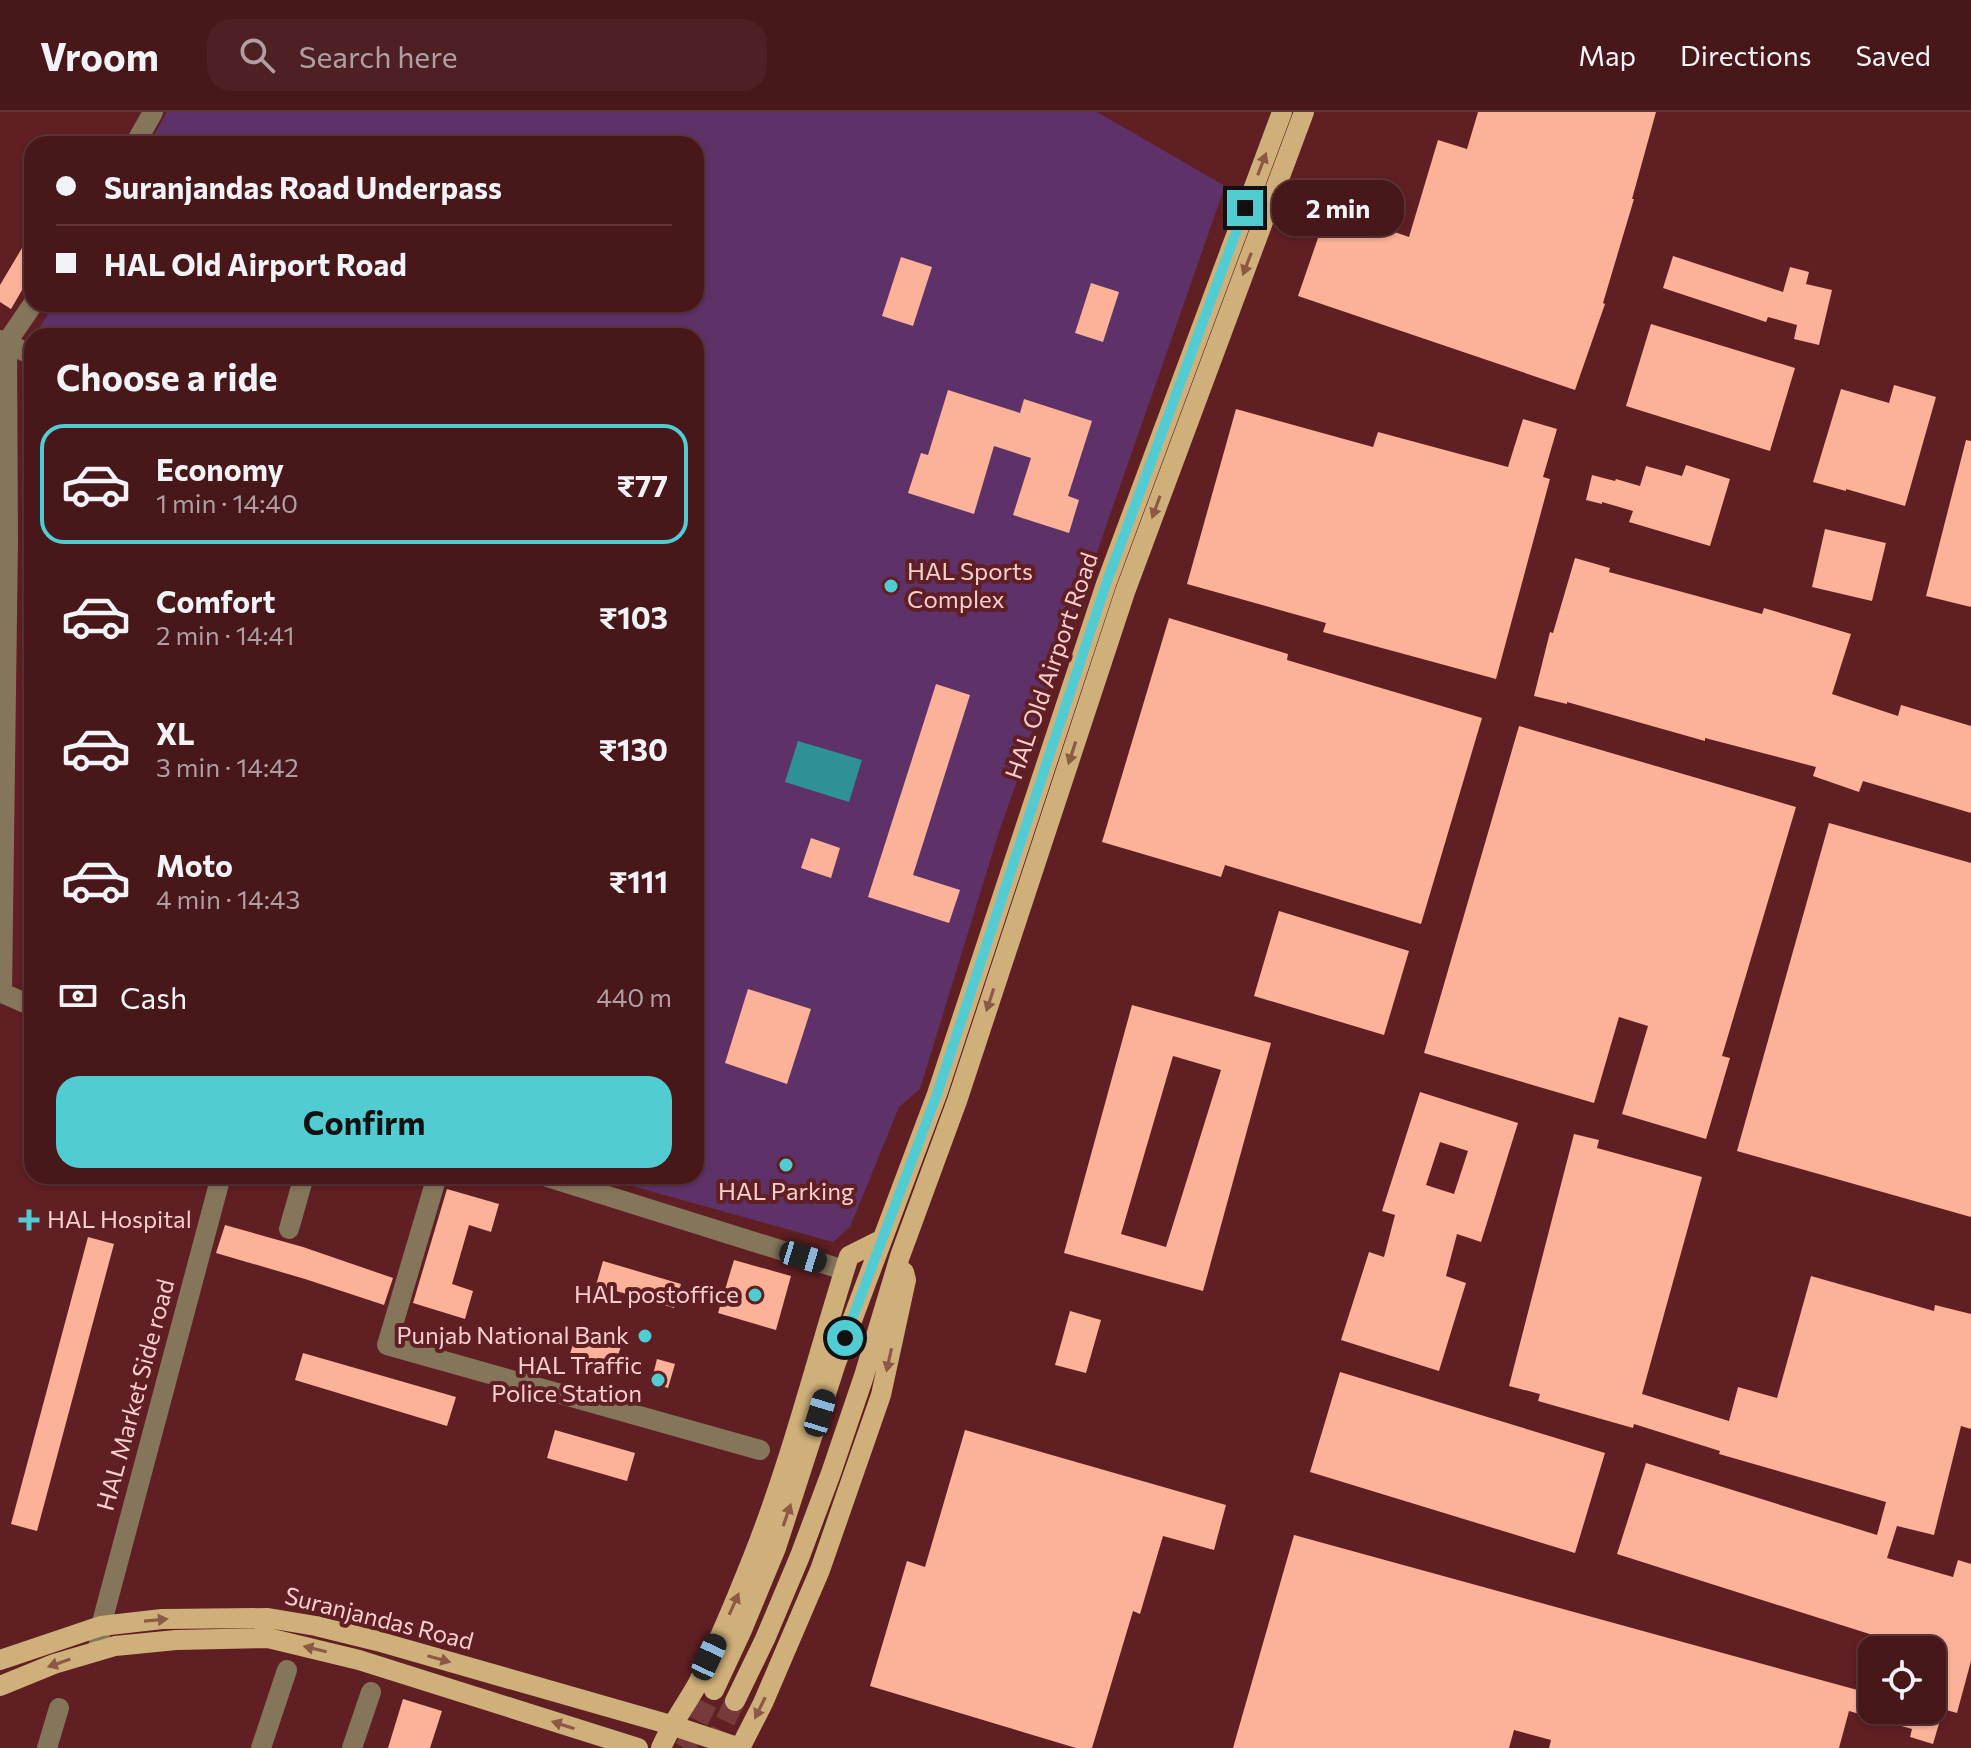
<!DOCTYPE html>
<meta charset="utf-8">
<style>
:root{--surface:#47171a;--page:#4e2023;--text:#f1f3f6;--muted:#b09fa2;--line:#5f3639;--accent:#51ccd2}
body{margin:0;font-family:Commissioner,sans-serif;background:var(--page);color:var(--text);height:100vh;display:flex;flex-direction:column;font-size:30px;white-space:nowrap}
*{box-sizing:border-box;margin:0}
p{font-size:26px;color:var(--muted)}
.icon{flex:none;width:44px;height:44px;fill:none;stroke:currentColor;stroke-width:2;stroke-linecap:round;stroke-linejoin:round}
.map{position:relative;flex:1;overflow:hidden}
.side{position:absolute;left:24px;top:216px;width:680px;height:856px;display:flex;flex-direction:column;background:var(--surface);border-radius:24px;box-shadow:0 2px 6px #0004,0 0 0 2px var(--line)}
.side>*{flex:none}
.hud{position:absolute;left:24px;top:24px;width:680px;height:176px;border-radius:24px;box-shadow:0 2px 6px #0004,0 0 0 2px var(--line);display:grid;align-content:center;height:176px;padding:0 32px;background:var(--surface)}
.fabs{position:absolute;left:1858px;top:1524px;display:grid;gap:16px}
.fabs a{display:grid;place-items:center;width:88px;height:88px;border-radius:16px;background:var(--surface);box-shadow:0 2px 6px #0004,0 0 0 2px var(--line);font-size:40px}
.end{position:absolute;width:36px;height:36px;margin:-18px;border:10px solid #51ccd2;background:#111;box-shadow:0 0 0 4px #111}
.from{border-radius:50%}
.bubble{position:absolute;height:56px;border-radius:24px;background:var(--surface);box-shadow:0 2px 6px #0004,0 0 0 2px var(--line);font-size:26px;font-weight:700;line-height:56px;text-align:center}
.car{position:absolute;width:24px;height:48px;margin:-24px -12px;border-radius:10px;box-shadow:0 0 6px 2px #0007;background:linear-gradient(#222 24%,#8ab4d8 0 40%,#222 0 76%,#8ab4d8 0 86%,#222 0)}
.hud b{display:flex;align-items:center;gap:28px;height:76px;font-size:30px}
.hud b+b{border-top:2px solid var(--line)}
.hud i{width:20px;height:20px;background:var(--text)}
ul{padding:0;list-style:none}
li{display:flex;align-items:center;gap:24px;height:120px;margin:0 16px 12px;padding:0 16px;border:4px solid transparent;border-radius:24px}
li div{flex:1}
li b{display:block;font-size:30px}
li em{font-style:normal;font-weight:700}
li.selected{border-color:var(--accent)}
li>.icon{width:72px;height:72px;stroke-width:1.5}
h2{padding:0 32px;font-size:36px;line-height:96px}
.pay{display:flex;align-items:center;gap:20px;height:88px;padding:0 32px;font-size:30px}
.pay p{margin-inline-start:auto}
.primary-button{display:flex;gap:16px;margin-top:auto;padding:16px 32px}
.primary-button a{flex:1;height:92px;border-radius:24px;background:var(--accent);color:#111;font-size:32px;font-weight:700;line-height:92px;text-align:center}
header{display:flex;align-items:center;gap:48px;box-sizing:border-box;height:112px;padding:0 40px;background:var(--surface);border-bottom:2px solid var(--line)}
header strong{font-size:38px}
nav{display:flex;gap:44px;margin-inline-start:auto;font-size:28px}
.search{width:560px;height:72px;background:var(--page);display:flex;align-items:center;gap:20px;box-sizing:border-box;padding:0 28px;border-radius:24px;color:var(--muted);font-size:30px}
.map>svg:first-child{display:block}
.green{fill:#5e3269}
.water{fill:#2d9196}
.building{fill:#fbb298;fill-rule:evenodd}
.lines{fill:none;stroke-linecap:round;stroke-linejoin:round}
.major-tunnel{stroke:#763a3d;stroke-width:20;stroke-dasharray:20 10;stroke-linecap:butt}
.minor{stroke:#84755b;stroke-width:20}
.major{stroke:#d0b07a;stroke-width:20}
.oneway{fill:#8c5946}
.route{stroke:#51ccd2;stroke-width:10}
.poi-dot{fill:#51ccd2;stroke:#5f1f23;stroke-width:3}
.labels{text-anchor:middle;stroke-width:8;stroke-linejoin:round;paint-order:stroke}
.poi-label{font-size:24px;fill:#f9d0cf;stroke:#5f1f23;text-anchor:end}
.street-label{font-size:24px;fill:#f9d0cf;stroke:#5f1f23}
</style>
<header>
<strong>Vroom</strong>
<div class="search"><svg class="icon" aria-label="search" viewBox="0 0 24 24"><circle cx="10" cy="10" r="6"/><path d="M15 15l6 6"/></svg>Search here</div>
<nav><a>Map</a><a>Directions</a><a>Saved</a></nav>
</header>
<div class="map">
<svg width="1971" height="1636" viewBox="0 0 1971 1636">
<rect width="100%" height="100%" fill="#5f1f23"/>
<!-- green -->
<path class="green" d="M167,0H1097L1225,74L998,723L920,977L899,995L850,1115L833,1130L596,1064H696V224H53L39,217L54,192H696V32H149Z"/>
<!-- water -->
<path class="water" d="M798,629L862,648L849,690L785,670Z"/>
<!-- building -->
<path class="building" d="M1478,0H1656L1632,87H1634L1603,191L1605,192L1575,278L1298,184L1328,97L1409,125L1438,28L1467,37Z
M22,136L32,142V161L11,197L0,190V173Z
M1673,144L1783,180L1790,155L1809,160L1806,172L1832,178L1819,233L1794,227L1797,213L1768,205L1766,210L1663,176Z
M901,145L932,155L913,214L882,204Z
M1091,171L1119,180L1103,230L1075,221Z
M1651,212L1795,256L1770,339L1626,294Z
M1894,273L1936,285L1905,394L1846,377V379L1813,370L1841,277L1889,291Z
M948,278L1020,301L1024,287L1092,309L1068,384L1079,388L1069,421L1013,403L1031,346L994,334L974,402L908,381L921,341L928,343Z
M1236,297L1373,335L1378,320L1508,355L1523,307L1557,317L1543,365L1550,367L1496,567L1323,520L1326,511L1187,472Z
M1966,328L1971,329V495L1926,484Z
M1686,353L1730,367L1710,434L1629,410L1633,399L1602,390V392L1586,388L1592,363L1615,369L1616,367L1640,374L1646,354L1682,364Z
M1825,417L1886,431L1872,489L1812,475Z
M1575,446L1610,456L1609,460L1697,484L1762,502L1764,496L1851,522L1832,582L1898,604L1901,593L1971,614V701L1863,669L1859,680L1813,664L1816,655L1705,626V629L1567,590V592L1534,584L1550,520L1553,521Z
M1169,506L1288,542L1287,548L1482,606L1421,812L1225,753L1221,765L1102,730Z
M936,572L970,583L913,763L960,778L949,811L868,785Z
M1519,614L1796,695L1722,944L1730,946L1706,1027L1622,1002L1648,914L1619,905L1594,991L1424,941Z
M1829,711L1971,751V1105L1737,1039Z
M811,726L840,736L831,766L801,756Z
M1279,799L1409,839L1384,923L1254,884Z
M748,877L811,897L787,972L725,951Z
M1132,893L1271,931L1203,1179L1064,1141ZM1173,944L1221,958L1166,1135L1121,1122Z
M1420,980L1518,1011L1481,1130L1457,1122L1446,1164L1466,1171L1439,1259L1341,1228L1369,1140L1384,1145L1395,1103L1382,1099ZM1440,1030L1468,1039L1454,1082L1426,1073Z
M1574,1022L1599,1028L1597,1036L1702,1065L1642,1282L1729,1309L1738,1275L1777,1286L1811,1164L1934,1199L1935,1193L1971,1202V1317L1961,1314L1934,1423L1897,1414L1887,1446L1953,1465L1958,1448L1971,1452V1549L1957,1601L1932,1594V1538H1876L1879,1525L1617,1442L1646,1351L1877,1423L1886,1390L1719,1342L1720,1339L1634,1312L1633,1316L1538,1289L1540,1282L1509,1274Z
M447,1077L499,1092L491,1120L469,1113L452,1172L473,1179L465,1207L413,1191Z
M225,1113L303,1135L393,1166L384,1193L305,1167L216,1141Z
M88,1125L114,1132L37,1419L11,1412Z
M734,1148L791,1164L776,1218L718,1201Z
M603,1149L681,1172L674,1196L596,1173Z
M1070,1199L1101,1208L1086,1261L1055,1253Z
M578,1217L622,1231L613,1259L569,1245Z
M303,1241L456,1285L447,1314L295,1268Z
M657,1247L675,1252L668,1276L651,1271Z
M1340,1260L1605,1341L1575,1441L1310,1360Z
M555,1318L635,1341L627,1369L547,1346Z
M965,1318L1226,1393L1214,1438L1163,1424L1140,1502L1133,1499L1092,1636H1076L870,1574L907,1449L925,1455Z
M1294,1423L1872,1582V1598H1943L1933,1632L1910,1625L1912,1617L1849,1599L1839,1636H1549L1551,1628L1514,1618L1509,1636H1233Z
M403,1587L442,1599L430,1636H388Z"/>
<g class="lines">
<!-- major-tunnel -->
<path class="major-tunnel" d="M685,1636L714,1578
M712,1636L735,1589"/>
<!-- minor -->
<path class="minor" d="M135,32L153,0
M0,228L32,243
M7,230L33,192
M0,880L32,894
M2,881L8,428L7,230
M437,1064L387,1233L760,1338
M544,1064L844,1158
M289,1117L304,1064
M98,1539L101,1514L221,1064
M47,1636L59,1596
M261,1636L287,1558
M352,1636L371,1580"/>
<!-- major -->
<path class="major" d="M0,1548L101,1514L162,1507L268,1506L316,1514L377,1529L671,1613L740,1636
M0,1574L54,1552L115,1534L176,1528L268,1526L359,1548L638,1636
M714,1578L742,1518L776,1436L836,1251L937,982L1106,472L1282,0
M735,1589L765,1527L800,1444L831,1361L864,1264L900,1144L957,989L1125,480L1304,0
M661,1636C671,1613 685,1594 697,1573C718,1532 736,1488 753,1445C792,1347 817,1244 849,1144L881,1128
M740,1636L763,1591L820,1458L881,1283L906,1168L904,1160"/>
</g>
<!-- one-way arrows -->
<defs><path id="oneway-solid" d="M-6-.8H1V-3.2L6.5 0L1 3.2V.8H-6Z" transform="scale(2)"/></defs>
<g class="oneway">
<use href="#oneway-solid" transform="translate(1262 52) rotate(-69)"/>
<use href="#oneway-solid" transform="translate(1247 152) rotate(111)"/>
<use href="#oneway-solid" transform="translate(1156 395) rotate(110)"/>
<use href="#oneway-solid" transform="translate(1072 641) rotate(108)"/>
<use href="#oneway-solid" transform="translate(990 888) rotate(108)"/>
<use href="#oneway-solid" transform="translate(889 1248) rotate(102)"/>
<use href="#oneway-solid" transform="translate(787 1403) rotate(-71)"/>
<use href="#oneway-solid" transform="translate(734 1492) rotate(-66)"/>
<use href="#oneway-solid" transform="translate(156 1508) rotate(-5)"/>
<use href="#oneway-solid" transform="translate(315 1537) rotate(-167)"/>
<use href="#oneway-solid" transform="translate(439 1547) rotate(16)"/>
<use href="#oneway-solid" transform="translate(59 1551) rotate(161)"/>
<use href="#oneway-solid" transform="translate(760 1596) rotate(116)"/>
<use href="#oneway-solid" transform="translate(563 1613) rotate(-162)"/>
</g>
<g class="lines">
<!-- route -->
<path class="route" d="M845,1226L937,982L1106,472L1245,96"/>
</g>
<!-- markers -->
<g class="poi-dot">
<circle cx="891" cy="474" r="8"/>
<circle cx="786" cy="1053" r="8"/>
<path d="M25 1096h8v8h8v8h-8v8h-8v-8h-8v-8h8z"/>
<circle cx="755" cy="1183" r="8"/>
<circle cx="645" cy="1224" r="8"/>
<circle cx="658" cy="1268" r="8"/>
</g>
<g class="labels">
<!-- poi labels -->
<g class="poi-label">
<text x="907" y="468" text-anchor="start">HAL Sports<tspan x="907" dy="28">Complex</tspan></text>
<text x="786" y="1088" text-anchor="middle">HAL Parking</text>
<text x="47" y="1116" text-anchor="start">HAL Hospital</text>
<text x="739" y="1191">HAL postoffice</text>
<text x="629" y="1232">Punjab National Bank</text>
<text x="642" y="1262">HAL Traffic<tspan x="642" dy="28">Police Station</tspan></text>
</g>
<!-- street labels -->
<g class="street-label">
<text transform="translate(1052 554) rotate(-71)" y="8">HAL Old Airport Road</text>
<text transform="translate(136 1283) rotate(-75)" y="8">HAL Market Side road</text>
<text transform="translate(379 1507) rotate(14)" y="8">Suranjandas Road</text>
</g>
</g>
</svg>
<div class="fabs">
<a><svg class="icon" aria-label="locate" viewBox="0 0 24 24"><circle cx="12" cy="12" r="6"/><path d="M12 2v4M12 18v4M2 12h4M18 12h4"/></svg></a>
</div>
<i class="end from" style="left:845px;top:1226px"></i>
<i class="end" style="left:1245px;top:96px"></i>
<div class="bubble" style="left:1272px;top:68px;width:132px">2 min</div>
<i class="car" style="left:803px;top:1145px;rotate:107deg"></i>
<i class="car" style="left:820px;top:1301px;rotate:17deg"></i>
<i class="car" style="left:709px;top:1545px;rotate:25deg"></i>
<div class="hud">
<b><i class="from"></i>Suranjandas Road Underpass</b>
<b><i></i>HAL Old Airport Road</b>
</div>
<section class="side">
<h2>Choose a ride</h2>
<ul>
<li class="selected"><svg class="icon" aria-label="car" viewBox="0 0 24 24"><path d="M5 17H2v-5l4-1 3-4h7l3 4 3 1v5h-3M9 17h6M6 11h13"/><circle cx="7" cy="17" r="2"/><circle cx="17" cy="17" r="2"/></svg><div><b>Economy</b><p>1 min · 14:40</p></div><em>₹77</em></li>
<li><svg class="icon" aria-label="car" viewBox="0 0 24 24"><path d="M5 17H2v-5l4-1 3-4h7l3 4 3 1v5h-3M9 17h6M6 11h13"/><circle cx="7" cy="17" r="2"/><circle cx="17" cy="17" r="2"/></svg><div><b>Comfort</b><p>2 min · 14:41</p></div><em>₹103</em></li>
<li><svg class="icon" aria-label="car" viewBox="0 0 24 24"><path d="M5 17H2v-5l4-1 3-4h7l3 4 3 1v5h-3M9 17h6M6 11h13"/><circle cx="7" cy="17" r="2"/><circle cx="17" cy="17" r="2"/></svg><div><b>XL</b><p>3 min · 14:42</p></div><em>₹130</em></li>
<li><svg class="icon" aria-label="car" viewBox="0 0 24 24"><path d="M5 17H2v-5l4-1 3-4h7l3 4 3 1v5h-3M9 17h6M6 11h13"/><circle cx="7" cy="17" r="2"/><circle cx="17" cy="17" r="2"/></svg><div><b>Moto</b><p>4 min · 14:43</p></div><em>₹111</em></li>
</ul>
<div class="pay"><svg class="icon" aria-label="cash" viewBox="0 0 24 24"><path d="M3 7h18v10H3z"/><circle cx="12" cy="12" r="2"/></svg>Cash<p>440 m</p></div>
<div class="primary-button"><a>Confirm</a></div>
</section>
</div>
